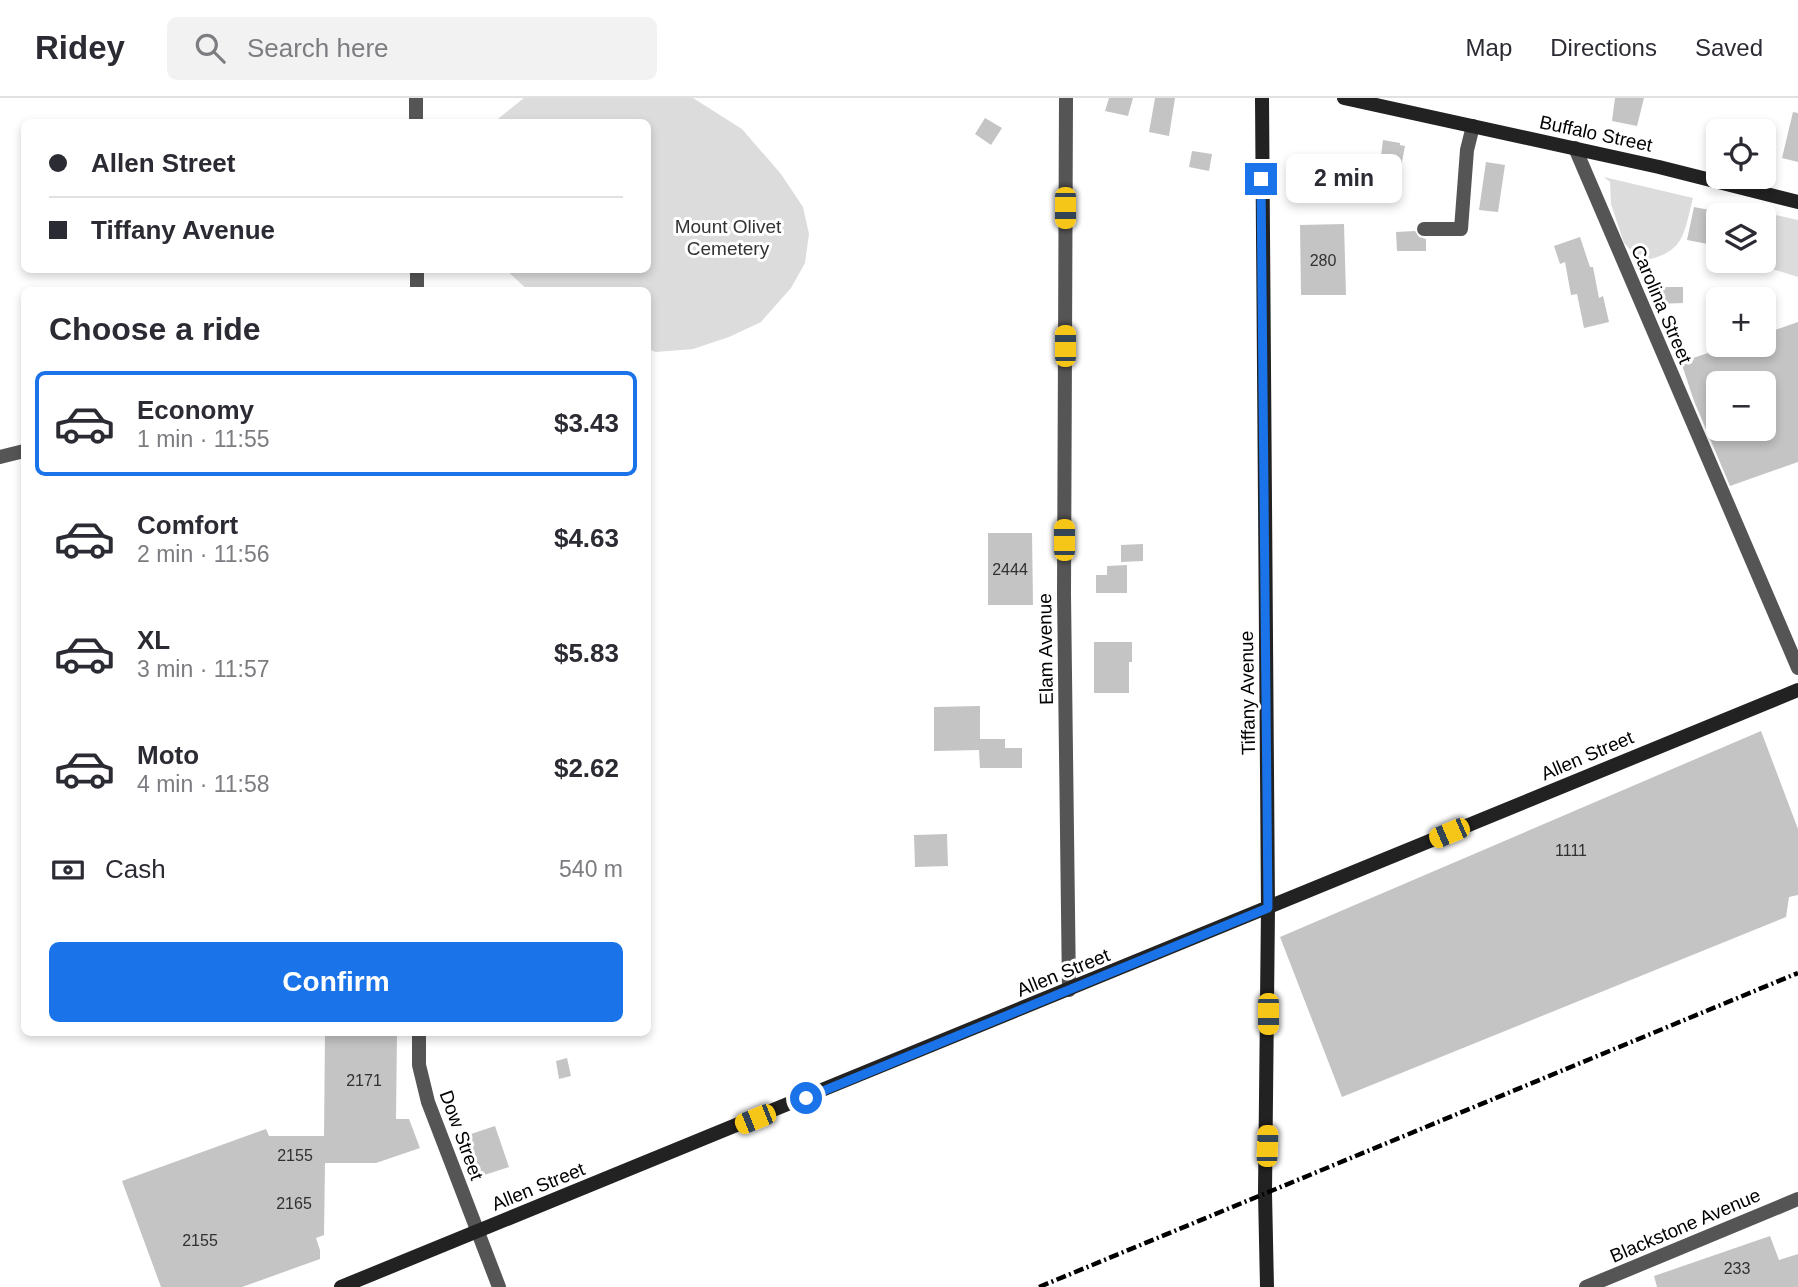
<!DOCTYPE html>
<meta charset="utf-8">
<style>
:root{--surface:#fff;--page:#f2f2f3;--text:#2b2b33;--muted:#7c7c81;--line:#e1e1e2;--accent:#1a73e8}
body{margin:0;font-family:Helvetica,sans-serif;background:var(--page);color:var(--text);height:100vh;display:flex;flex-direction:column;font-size:26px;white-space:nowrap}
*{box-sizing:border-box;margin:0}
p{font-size:23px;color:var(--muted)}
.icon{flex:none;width:38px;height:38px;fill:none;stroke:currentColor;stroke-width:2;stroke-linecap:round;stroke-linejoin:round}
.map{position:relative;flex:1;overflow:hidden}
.panel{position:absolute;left:21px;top:189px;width:630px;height:749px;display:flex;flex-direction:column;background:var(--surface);border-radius:10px;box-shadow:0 4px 10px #0003}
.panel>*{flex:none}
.top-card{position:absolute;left:21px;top:21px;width:630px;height:154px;border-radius:10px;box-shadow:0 4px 10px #0003;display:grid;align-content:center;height:154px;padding:0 28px;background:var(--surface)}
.fabs{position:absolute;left:1706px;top:21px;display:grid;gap:14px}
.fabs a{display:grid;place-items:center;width:70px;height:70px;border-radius:10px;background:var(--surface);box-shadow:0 4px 10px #0003;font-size:35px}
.end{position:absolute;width:32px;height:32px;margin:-16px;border:9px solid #1a73e8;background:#fff;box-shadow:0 0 0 4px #fff}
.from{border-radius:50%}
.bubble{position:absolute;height:49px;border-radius:10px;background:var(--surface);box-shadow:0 4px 10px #0003;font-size:23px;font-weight:800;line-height:49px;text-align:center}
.car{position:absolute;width:21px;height:42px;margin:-21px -10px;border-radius:9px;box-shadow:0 0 5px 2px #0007;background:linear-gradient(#f5c518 24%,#345 0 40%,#f5c518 0 76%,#345 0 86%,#f5c518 0)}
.top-card b{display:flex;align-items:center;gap:24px;height:66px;font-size:26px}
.top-card b+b{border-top:2px solid var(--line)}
.top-card i{width:18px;height:18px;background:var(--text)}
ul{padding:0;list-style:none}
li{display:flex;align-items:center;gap:21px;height:105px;margin:0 14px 10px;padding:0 14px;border:4px solid transparent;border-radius:10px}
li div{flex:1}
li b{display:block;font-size:26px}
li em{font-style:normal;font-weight:800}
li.selected{border-color:var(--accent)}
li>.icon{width:63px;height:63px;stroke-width:1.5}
h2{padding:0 28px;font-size:32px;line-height:84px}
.pay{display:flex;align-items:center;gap:18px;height:77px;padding:0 28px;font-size:26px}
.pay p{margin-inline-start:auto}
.primary-button{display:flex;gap:14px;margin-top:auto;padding:14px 28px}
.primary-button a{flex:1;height:80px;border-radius:10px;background:var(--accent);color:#fff;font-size:28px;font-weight:800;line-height:80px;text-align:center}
header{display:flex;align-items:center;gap:42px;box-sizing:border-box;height:98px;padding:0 35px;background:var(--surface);border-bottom:2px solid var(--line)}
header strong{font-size:33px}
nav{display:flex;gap:38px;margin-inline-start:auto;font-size:24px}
.search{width:490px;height:63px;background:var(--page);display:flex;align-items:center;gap:18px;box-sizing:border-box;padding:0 24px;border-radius:10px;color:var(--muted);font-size:26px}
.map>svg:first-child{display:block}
.green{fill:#dcdcdc}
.building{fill:#c4c4c4;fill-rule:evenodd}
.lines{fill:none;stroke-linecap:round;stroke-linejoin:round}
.street{stroke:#555;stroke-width:14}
.secondary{stroke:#222;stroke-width:14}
.rail{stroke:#000;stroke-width:4.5;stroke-dasharray:10 3.5 2 3.5;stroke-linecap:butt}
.route{stroke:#1a73e8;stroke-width:9}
.labels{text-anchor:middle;stroke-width:6;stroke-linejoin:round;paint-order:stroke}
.number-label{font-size:16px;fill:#313131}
.street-label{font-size:19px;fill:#000;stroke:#fff}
.park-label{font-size:19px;fill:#333;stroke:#fff}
</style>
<header>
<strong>Ridey</strong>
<div class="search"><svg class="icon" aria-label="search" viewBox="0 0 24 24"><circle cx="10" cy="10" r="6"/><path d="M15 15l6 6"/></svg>Search here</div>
<nav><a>Map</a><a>Directions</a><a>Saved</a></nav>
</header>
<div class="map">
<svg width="1798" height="1189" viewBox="0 0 1798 1189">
<rect width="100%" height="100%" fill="#fff"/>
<!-- green -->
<path class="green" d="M524,0H693L742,31L781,76L803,109L809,136L805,165L791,190L761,224L729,239L693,251L656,254L648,251V192H528L506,172H648V24H494Z
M1604,79L1693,100C1683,138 1685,155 1641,163L1624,145L1611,106L1610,84Z
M1749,111L1798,122V179L1753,165V163H1764V117H1749Z"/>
<!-- building -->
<path class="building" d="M1109,0H1133L1128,18L1105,13Z
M1155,0H1175L1169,38L1149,34Z
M1615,0H1644L1637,28L1612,23Z
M1793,14L1798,15V64L1782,60Z
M985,20L1002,30L991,47L975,36Z
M1383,42L1400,45V47L1405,48L1401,69H1396L1393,83L1381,80L1385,68L1380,66Z
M1192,53L1212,56L1209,73L1189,69Z
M1486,64L1505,67L1498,114L1479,112Z
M1694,109L1715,113L1711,133L1718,135V148L1687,142Z
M1344,126L1346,197H1301L1300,127Z
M1415,133L1419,139L1426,141V153H1397L1396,134Z
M1580,139L1590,169H1593L1599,200L1603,198L1609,224L1584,230L1577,196L1571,197L1565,164L1560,166L1554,148Z
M1658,189H1683V205L1658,206Z
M1798,224V364L1730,388L1694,303L1681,264L1732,247H1764V236ZM1718,285H1764V331H1718Z
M988,435H1032L1033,507H988Z
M1143,446V463L1121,464V447Z
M1127,467V495H1096V477H1107V468Z
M1094,544H1132V564H1129V595H1094Z
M980,608V641H1005V650H1022V670H980L979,652L934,653V609Z
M1761,633L1798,731V797L1789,799L1786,819L1342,999L1280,839Z
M947,736L948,768L915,769L914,737Z
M325,934H397L396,1021H409L420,1050L376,1065H325L324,1137L316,1140L320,1152V1161L242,1189H161L122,1083L266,1031L269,1038H324Z
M567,960L571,978L559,981L556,963Z
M495,1028L509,1069L478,1079L465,1038Z
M1770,1138L1779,1162L1798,1156V1189H1657L1654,1178Z"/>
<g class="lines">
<!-- street -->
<path class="street" d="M1066,0L1064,497L1069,892
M416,24V0
M1575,50L1798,570
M1424,131H1461L1467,52L1473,28
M417,172V192
M0,359L24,353
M419,934V967L428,1004L499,1189
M1586,1189L1798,1101"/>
<!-- secondary -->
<path class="secondary" d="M1262,0L1268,810L1265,1095L1267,1189
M1344,0L1659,69L1798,104
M341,1189L1798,592"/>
<!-- rail -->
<path class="rail" d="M1039,1189L1798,875"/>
</g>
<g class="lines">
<!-- route -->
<path class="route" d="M806,1000L1268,810L1261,81"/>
</g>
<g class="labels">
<!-- number labels -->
<g class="number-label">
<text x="1323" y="168">280</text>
<text x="1010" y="477">2444</text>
<text x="1571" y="758">1111</text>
<text x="364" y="988">2171</text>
<text x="295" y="1063">2155</text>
<text x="294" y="1111">2165</text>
<text x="200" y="1148">2155</text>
<text x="1737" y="1176">233</text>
</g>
<!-- street labels -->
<g class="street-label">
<text transform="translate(1596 35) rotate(12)" y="7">Buffalo Street</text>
<text transform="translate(1662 206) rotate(67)" y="7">Carolina Street</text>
<text transform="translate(1045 551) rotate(-91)" y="7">Elam Avenue</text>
<text transform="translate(1247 595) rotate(-91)" y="7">Tiffany Avenue</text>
<text transform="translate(1587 657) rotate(-23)" y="7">Allen Street</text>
<text transform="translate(1063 874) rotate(-22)" y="7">Allen Street</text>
<text transform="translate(462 1037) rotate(70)" y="7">Dow Street</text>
<text transform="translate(538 1088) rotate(-22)" y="7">Allen Street</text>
<text transform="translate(1685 1127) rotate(-23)" y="7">Blackstone Avenue</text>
</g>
<!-- park labels -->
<g class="park-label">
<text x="728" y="135">Mount Olivet<tspan x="728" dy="22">Cemetery</tspan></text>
</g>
</g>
</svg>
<div class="fabs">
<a><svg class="icon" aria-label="locate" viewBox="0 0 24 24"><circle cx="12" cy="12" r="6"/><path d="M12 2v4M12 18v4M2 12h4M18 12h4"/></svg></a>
<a><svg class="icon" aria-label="layers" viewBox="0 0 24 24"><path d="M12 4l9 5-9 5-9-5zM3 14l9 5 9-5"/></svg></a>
<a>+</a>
<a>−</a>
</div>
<i class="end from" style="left:806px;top:1000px"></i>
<i class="end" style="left:1261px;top:81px"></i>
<div class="bubble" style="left:1286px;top:56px;width:116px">2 min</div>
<i class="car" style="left:1065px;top:110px;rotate:180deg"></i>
<i class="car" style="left:1065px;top:248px;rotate:0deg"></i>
<i class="car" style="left:1064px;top:442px;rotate:0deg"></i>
<i class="car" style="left:1449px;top:735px;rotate:247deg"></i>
<i class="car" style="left:1268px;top:916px;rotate:180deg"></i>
<i class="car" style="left:755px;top:1021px;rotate:248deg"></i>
<i class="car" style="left:1267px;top:1048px;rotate:2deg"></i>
<div class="top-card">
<b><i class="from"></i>Allen Street</b>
<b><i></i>Tiffany Avenue</b>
</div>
<section class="panel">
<h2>Choose a ride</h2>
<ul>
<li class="selected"><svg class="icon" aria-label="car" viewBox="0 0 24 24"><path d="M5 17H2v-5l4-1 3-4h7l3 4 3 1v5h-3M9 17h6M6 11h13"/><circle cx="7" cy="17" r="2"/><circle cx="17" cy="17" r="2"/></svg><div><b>Economy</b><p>1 min · 11:55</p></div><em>$3.43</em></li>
<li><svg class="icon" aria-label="car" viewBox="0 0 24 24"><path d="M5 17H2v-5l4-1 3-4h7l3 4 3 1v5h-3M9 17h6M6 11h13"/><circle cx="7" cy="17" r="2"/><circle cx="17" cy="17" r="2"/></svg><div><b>Comfort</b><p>2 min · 11:56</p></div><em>$4.63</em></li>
<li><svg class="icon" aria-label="car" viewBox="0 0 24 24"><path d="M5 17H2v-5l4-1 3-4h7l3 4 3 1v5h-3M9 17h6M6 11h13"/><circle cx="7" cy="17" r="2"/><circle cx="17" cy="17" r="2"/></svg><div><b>XL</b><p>3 min · 11:57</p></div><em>$5.83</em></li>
<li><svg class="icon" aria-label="car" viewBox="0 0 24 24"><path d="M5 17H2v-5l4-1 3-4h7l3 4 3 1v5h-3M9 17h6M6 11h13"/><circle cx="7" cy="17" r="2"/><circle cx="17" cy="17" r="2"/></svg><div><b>Moto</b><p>4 min · 11:58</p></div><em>$2.62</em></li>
</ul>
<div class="pay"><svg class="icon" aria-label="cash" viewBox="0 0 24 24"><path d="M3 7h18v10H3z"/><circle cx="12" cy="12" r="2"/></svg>Cash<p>540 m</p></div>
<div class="primary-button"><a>Confirm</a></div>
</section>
</div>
